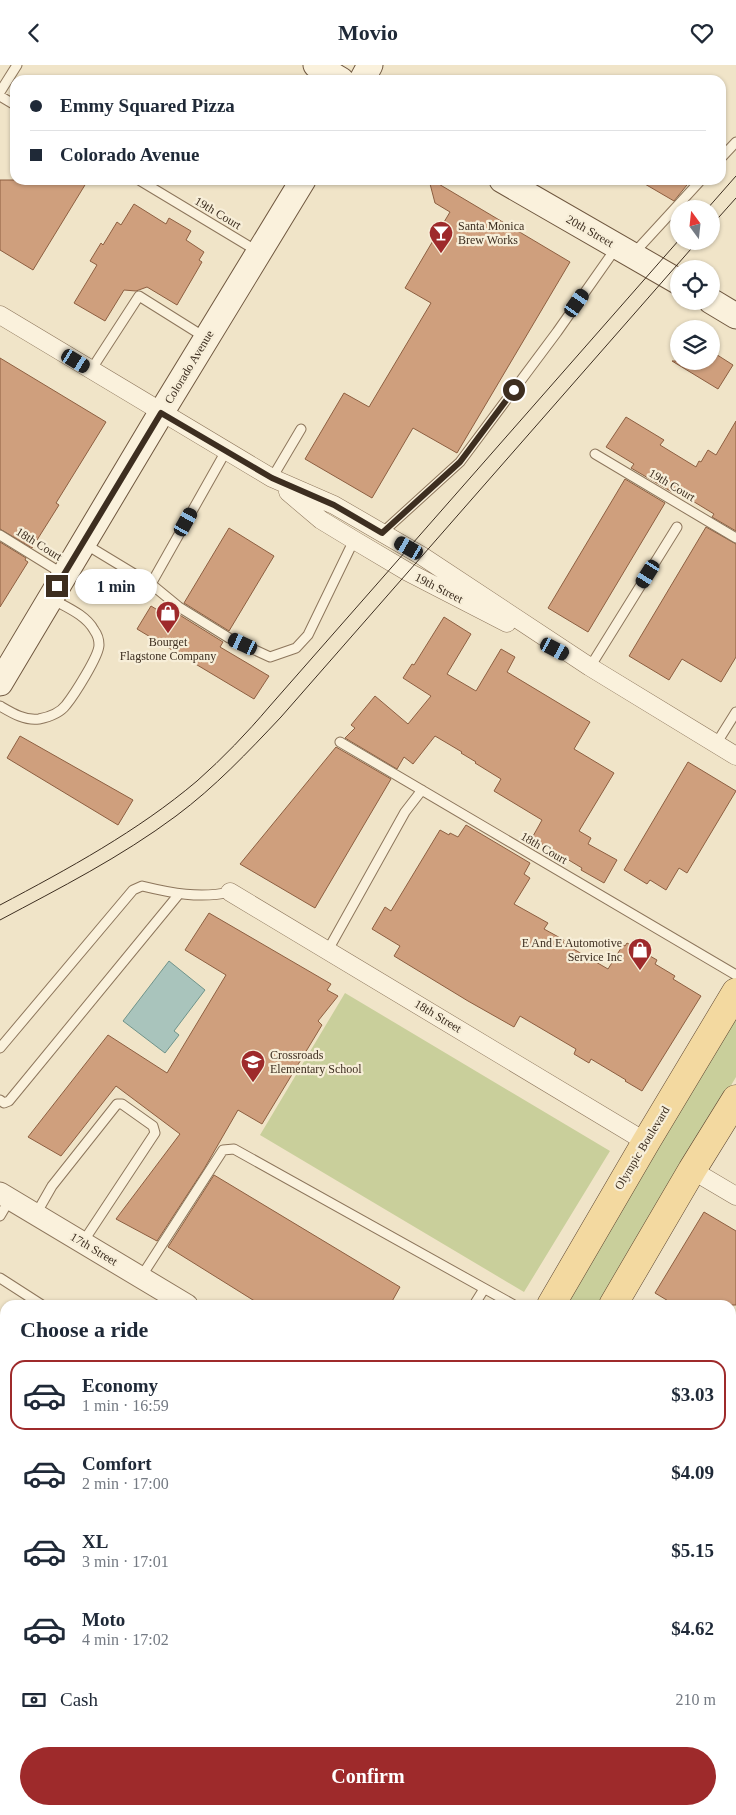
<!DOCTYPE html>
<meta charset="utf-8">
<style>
:root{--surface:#fff;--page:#f2f2f3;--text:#1f2937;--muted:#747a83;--line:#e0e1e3;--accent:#9e2a2b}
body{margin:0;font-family:Georgia,serif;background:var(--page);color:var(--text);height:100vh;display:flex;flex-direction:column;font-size:19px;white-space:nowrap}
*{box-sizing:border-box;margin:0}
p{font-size:16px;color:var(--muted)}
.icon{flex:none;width:28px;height:28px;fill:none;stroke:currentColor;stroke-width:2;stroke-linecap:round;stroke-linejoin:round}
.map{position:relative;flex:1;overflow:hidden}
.side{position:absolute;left:0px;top:1235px;width:736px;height:515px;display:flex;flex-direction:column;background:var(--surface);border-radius:15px 15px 0 0;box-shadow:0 1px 4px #0004}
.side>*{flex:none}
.top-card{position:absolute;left:10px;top:10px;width:716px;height:110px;border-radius:15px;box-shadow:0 1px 4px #0004;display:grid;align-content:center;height:110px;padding:0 20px;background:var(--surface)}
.needle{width:32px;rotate:345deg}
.tools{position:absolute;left:670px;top:135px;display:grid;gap:10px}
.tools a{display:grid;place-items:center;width:50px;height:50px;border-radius:50%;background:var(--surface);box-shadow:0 1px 4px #0004;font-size:25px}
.end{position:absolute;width:22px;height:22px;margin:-11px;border:6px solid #3d2e20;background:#fff;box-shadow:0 0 0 2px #fff}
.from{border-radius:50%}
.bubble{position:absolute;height:35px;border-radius:18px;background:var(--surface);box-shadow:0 1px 4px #0004;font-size:16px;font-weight:700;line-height:35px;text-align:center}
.car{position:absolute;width:15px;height:30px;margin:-15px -8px;border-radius:6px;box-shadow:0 0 4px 1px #0007;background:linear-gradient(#222 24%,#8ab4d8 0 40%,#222 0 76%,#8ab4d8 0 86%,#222 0)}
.top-card b{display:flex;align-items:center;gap:18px;height:48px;font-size:19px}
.top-card b+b{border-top:1px solid var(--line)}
.top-card i{width:12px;height:12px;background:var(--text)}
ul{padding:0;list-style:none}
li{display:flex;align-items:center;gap:15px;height:70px;margin:0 10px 8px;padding:0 10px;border:2px solid transparent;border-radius:15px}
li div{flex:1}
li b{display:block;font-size:19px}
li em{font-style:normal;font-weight:700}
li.selected{border-color:var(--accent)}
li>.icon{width:45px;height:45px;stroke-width:1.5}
h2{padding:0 20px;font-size:22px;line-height:60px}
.pay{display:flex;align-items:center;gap:12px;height:55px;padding:0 20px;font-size:19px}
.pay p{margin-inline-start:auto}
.button{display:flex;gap:10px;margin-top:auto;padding:10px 20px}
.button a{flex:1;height:58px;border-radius:30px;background:var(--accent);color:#fff;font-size:20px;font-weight:700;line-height:58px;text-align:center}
header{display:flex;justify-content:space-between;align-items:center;height:65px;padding:0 20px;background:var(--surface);font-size:22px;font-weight:700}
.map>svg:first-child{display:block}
.green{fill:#c9cf9b}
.water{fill:#a9c4bc;stroke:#6f938a}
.building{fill:#cf9f7d;stroke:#8d5f41}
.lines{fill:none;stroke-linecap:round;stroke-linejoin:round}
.service-casing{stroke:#8d765c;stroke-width:11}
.minor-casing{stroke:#8d765c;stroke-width:19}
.tertiary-casing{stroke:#8d765c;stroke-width:23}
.secondary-casing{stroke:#6f573f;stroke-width:27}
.primary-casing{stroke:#5b4430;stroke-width:29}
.motorway-casing{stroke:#5b4430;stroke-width:29}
.service{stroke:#faf1dc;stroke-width:9}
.minor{stroke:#faf1dc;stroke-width:18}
.tertiary{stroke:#faf1dc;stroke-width:21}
.secondary{stroke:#faf1dc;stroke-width:25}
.primary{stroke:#f3d9a0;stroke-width:28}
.motorway{stroke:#e0a458;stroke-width:28}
.tram{stroke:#3d2e20;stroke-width:1}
.route{stroke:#3d2e20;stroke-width:6}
.labels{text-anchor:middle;stroke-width:4.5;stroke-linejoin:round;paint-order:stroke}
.street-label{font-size:12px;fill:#3d2e20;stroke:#f7eed8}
.poi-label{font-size:12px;fill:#3d2e20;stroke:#f7eed8;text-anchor:start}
</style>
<header><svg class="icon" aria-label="back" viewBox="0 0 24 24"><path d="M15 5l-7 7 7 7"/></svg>Movio<svg class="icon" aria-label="heart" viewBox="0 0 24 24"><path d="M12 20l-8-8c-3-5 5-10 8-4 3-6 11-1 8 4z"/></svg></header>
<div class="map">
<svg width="736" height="1750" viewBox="0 0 736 1750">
<rect width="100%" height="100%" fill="#f0e4c8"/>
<!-- green -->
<path class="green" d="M345,928L610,1086L524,1227L260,1070Z
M736,951V1012L600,1240H564Z
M0,1604L5,1607V1745H213L210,1750H0Z"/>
<!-- water -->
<path class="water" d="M169,896L205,925L174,966L179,970L165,988L123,956Z"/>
<!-- building -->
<path class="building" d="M0,115H88L33,205L0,185Z
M429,115H432L570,197L457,388L413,363L372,433L305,394L344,328L369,342L431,238L405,223L450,147L435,138Z
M638,115H691L674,136Z
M134,139L166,159L169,153L191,166L186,175L204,187L199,195L202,197L177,240L147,222L136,226L124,225L105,256L74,238L97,200L90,196L101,178L103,180L117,157L121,160Z
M711,286L733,300L718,324L672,296H711Z
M0,293L106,357L56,438L59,440L32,483L0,464Z
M626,352L664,375L660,380L696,402L699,396L701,397L708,385L716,390L736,356V466L712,452L714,449L673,424L672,427L631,403L634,399L606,382Z
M625,414L665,438L588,567L548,543Z
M706,462L736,479V592L721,617L682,594L669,615L629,591Z
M229,463L274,491L229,566L184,538Z
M0,477L26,493L25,495L28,497L0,542Z
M151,541L174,555L178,549L223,577L220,582L269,611L254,634L137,564Z
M444,552L471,569L447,609L476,626L501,584L515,592L507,607L590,657L574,684L614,708L579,766L591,773L588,779L617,795L604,818L581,805L582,803L532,773L542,755L494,726L501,714L475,698L476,697L461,688L462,687L435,671L413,699L404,692L397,704L345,673L355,663L351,660L375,631L408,659L431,631L403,613L412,599L414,600Z
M20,671L133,735L118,760L7,693Z
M336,682L391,714L315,843L240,799Z
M688,697L736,726L687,808L679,803L666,825L650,815L647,819L624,805Z
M466,760L530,798L524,809L530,813L514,839L548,858L544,864L564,875L563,878L608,904L623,880L625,881L627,878L657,895L655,899L675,911L673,914L701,931L642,1026L625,1016L626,1015L591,994L589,998L574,989L576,984L520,951L514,962L468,936L394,891L400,881L372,864L385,842L391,846L440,765L449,770L450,768L458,772Z
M209,848L331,919L327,925L338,931L318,956L322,960L262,1059L238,1045L204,1104L157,1176L116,1154L180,1069L116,1021L61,1091L28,1072L108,970L167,1008L226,910L185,885Z
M214,1110L400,1222L390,1240H261L168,1182Z
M704,1147L736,1166V1240H675L655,1228Z"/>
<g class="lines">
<defs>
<path id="service" d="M0,27L17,0
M0,31L15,40
M721,93L736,77
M139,115L257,186
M634,188L701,115
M91,305L139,231L206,273
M595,389L736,473
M272,413L301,364
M382,468L460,397L557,267L616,183
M0,470L63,509
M85,479L151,519L179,542L229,573L270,592L296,583L308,570L354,475
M151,519L226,386
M590,602L677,462
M0,641C12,648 25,656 39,654C49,652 60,648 66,640C74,630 99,591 99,580C99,575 97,569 94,565C86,550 66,542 52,534
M340,677L736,910
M716,679L736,647
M328,885L405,747L422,725
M0,983L133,825L142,821C171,828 200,834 230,827
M0,1035L4,1038L9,1036L179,829
M36,1149L52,1121L117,1039H122L153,1061L155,1068L83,1177
M0,1151L10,1134
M141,1212L223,1085L234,1084L514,1240
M0,1213L42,1240
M474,1240L484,1224
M0,1483L5,1486"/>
<path id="minor" d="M0,250L272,413L334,440L422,491L590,602L736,691
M288,427L321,455L354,475L408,507L507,558
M230,827L646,1077
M692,1105L736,1131
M0,1566L5,1569"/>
<path id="tertiary" d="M0,1128L187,1240"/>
<path id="secondary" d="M316,0L341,15
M362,15L370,0
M502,115L679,217
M711,236L736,251
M0,618L161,348L303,115"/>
<path id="primary" d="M551,1240L646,1077L736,927
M613,1240L692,1105L736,1034
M244,1750L247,1745
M313,1750L316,1745"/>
<path id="motorway" d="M731,1389L736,1380
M731,1470L736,1462
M731,1565L736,1557
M731,1620L736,1613
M562,1750L565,1745
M622,1750L625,1745
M648,1750L651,1745"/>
</defs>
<!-- service casing -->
<use href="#service" class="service-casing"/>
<!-- minor casing -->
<use href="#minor" class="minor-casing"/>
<!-- tertiary casing -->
<use href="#tertiary" class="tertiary-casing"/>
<!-- secondary casing -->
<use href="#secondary" class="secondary-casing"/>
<!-- primary casing -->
<use href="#primary" class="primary-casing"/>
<!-- motorway casing -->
<use href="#motorway" class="motorway-casing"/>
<!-- service -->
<use href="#service" class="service"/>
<!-- minor -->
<use href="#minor" class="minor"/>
<!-- tertiary -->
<use href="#tertiary" class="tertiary"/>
<!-- secondary -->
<use href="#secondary" class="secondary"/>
<!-- primary -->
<use href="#primary" class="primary"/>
<!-- motorway -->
<use href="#motorway" class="motorway"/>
<!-- tram -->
<path class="tram" d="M707,144L736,111
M711,161L736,133
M0,840C68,804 138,766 197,716C223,693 247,668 269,642L679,175
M0,855C60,823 121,792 176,751C215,722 248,687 281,652L698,176"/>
</g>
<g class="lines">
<!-- route -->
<path class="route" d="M57,521L161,348L272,413L334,440L382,468L460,397L514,325"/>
</g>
<!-- icons -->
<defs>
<symbol id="bar-pin" viewBox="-11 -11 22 30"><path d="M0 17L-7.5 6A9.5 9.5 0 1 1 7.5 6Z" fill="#9e2a2b" stroke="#f7eed8"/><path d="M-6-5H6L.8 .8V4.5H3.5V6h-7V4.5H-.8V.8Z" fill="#fff"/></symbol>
<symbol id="shop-pin" viewBox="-11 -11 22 30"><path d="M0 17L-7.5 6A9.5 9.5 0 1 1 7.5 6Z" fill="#9e2a2b" stroke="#f7eed8"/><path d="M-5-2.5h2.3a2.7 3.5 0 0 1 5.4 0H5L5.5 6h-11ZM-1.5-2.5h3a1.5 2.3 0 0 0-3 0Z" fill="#fff"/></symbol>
<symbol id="school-pin" viewBox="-11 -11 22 30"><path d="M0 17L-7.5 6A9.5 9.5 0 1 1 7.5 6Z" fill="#9e2a2b" stroke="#f7eed8"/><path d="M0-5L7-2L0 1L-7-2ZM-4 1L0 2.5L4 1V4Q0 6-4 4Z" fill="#fff"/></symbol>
</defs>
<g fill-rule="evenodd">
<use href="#bar-pin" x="427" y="154" width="28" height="38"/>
<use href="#shop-pin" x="154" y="534" width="28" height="38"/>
<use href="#shop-pin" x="626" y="871" width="28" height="38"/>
<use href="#school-pin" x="239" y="983" width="28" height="38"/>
</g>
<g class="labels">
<!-- street labels -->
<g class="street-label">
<text transform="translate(218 148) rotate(31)" y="4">19th Court</text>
<text transform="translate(590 166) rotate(30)" y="4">20th Street</text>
<text transform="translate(189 302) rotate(-59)" y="4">Colorado Avenue</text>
<text transform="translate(672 420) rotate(31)" y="4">19th Court</text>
<text transform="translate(39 479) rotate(32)" y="4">18th Court</text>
<text transform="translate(439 523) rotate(27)" y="4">19th Street</text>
<text transform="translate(544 783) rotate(30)" y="4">18th Court</text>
<text transform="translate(438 951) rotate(31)" y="4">18th Street</text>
<text transform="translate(642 1083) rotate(-59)" y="4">Olympic Boulevard</text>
<text transform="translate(94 1184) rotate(31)" y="4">17th Street</text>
</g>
<!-- poi labels -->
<g class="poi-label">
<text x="458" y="165">Santa Monica<tspan x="458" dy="14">Brew Works</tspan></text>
<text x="168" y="581" text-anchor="middle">Bourget<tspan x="168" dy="14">Flagstone Company</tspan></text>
<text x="622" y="882" text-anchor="end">E And E Automotive<tspan x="622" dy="14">Service Inc</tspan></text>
<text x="270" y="994">Crossroads<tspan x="270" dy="14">Elementary School</tspan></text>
</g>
</g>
</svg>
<div class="tools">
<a><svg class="needle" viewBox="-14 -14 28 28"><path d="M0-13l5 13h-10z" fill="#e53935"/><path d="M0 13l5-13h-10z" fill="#747a83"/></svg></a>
<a><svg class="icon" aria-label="locate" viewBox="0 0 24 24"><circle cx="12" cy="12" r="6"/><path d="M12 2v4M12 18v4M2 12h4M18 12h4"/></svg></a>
<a><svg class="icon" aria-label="layers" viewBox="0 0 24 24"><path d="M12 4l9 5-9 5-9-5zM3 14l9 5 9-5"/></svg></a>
</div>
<i class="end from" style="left:514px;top:325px"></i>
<i class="end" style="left:57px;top:521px"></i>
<div class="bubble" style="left:75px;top:504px;width:82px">1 min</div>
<i class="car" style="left:577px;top:238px;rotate:35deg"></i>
<i class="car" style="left:76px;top:296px;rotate:121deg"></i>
<i class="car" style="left:186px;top:457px;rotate:29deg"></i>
<i class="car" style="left:409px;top:483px;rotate:300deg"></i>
<i class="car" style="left:648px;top:509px;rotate:212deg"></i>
<i class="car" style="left:243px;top:579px;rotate:295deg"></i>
<i class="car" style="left:555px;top:584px;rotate:118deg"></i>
<div class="top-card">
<b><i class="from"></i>Emmy Squared Pizza</b>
<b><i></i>Colorado Avenue</b>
</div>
<section class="side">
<h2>Choose a ride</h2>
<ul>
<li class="selected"><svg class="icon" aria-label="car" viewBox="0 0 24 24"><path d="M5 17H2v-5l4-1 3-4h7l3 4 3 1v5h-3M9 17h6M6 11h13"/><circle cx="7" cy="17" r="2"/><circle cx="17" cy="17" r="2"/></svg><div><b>Economy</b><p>1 min · 16:59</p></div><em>$3.03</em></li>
<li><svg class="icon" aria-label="car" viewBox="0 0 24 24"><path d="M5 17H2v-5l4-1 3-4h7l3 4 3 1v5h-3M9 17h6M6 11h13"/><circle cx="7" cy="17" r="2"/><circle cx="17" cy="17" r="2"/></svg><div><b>Comfort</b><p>2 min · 17:00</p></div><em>$4.09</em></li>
<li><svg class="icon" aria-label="car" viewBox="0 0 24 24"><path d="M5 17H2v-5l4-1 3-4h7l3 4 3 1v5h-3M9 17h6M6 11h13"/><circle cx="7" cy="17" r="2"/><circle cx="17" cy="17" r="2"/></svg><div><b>XL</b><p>3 min · 17:01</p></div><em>$5.15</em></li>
<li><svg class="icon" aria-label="car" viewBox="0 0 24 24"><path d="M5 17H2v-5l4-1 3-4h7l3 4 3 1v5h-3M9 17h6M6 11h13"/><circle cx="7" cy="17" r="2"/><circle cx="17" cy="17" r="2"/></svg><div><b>Moto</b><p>4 min · 17:02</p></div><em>$4.62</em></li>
</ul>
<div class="pay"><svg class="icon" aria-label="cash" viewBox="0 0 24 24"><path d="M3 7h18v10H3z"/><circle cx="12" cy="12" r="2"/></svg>Cash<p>210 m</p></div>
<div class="button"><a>Confirm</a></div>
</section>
</div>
